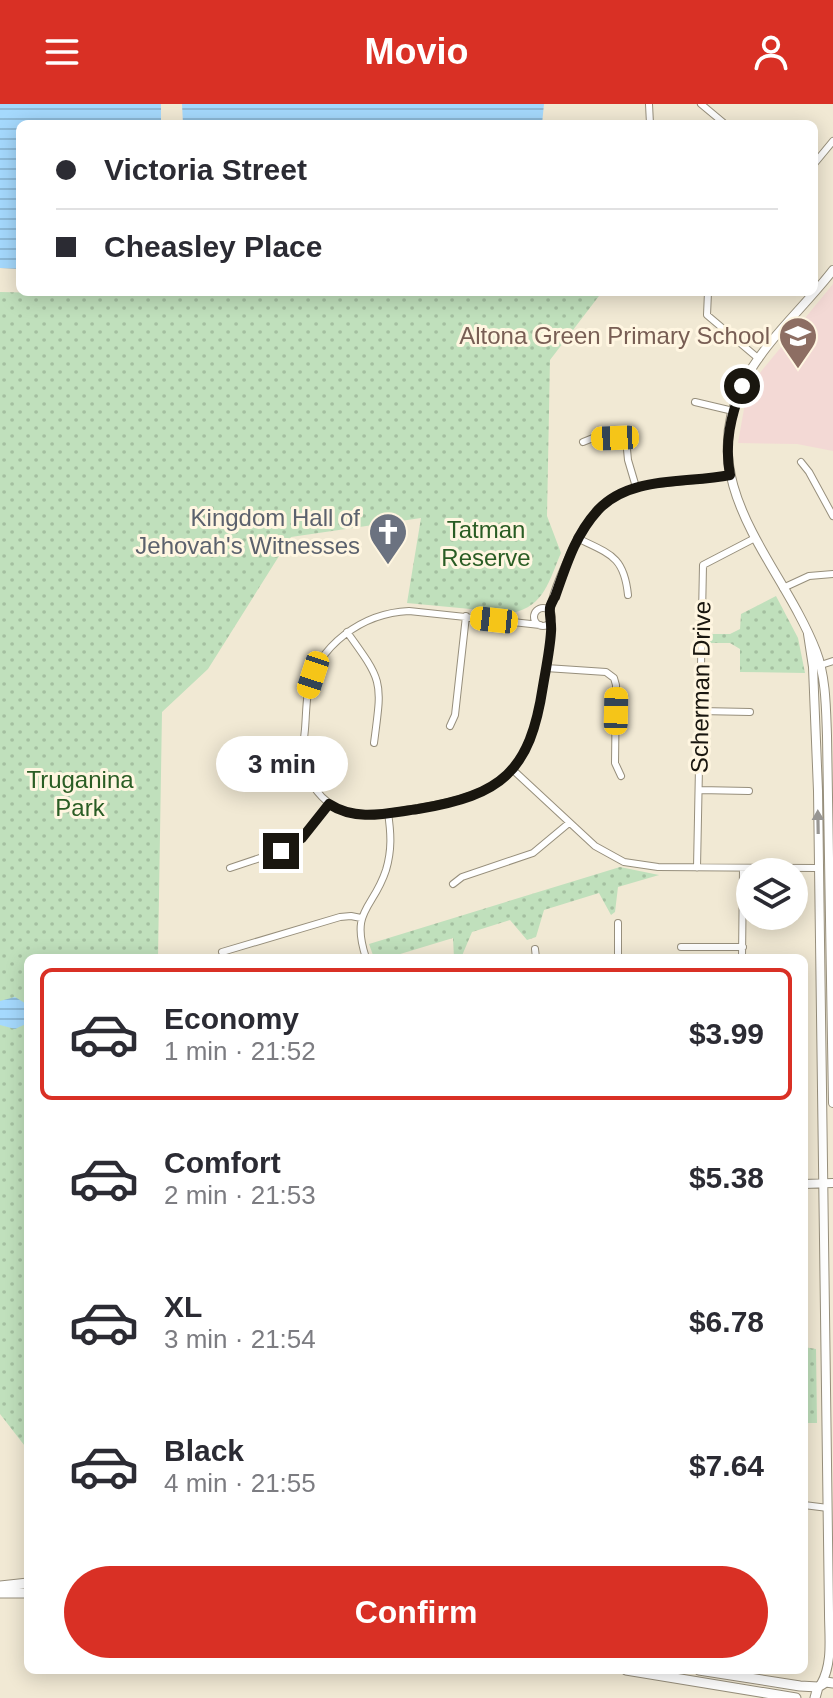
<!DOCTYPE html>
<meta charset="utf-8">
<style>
:root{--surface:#fff;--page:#f2f2f3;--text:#2b2b33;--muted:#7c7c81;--line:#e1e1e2;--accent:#d93025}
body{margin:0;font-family:Arial,sans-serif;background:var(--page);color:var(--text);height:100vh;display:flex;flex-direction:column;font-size:30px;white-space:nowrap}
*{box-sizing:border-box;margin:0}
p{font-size:26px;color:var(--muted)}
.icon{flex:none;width:44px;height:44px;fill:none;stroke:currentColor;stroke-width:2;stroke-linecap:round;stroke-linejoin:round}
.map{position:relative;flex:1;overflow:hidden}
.panel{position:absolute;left:24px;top:850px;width:784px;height:720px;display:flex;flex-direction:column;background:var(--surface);border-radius:12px;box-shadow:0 4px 20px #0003}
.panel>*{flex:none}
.banner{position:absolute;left:16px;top:16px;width:802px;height:176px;border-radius:12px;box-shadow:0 4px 20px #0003;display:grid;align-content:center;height:176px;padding:0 40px;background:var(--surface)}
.buttons{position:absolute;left:736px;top:754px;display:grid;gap:16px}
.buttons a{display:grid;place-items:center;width:72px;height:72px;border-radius:50%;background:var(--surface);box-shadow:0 4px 20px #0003;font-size:40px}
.end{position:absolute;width:36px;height:36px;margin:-18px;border:10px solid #19160f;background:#fff;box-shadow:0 0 0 4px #fff}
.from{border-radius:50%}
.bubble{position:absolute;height:56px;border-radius:28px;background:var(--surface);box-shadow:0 4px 20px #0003;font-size:26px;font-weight:700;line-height:56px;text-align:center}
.car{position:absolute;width:24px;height:48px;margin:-24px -12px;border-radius:10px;box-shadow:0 0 6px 2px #0007;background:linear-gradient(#f5c518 24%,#345 0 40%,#f5c518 0 76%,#345 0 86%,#f5c518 0)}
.banner b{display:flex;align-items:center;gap:28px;height:76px;font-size:30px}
.banner b+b{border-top:2px solid var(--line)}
.banner i{width:20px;height:20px;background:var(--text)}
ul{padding:14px 0 0;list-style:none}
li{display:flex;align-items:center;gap:24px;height:132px;margin:0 16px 12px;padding:0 24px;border:4px solid transparent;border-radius:12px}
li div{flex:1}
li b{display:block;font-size:30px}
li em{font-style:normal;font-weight:700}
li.on{border-color:var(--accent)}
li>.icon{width:72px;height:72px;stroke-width:1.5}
.cta{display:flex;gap:16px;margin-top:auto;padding:16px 40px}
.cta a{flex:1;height:92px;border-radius:48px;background:var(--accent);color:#fff;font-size:32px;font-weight:700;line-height:92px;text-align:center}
header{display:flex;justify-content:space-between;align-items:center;height:104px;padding:0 40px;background:var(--accent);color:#fff;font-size:36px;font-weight:700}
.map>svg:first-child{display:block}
.education{fill:#f3d9d5}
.park{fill:url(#park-dots)}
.water{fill:url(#water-rules)}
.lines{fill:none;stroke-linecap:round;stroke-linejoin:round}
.minor-casing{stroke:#978f7c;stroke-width:8}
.tertiary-casing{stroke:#978f7c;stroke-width:10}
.secondary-casing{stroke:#978f7c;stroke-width:11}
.minor{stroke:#fff;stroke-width:6}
.tertiary{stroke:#fff;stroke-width:8}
.secondary{stroke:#fff;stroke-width:9}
.oneway{fill:#989693}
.route{stroke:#19160f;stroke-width:10}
.labels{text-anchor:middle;stroke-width:6;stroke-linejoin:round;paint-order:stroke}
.education-label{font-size:24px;fill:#785e54;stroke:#fff6e1;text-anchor:end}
.worship-label{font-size:24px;fill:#5b616d;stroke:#fff6e1;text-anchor:end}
.park-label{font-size:24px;fill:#2a5d24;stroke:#fff6e1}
.street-label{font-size:24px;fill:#19160f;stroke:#fff6e1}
</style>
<header><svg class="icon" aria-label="menu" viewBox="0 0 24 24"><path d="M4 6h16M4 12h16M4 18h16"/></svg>Movio<svg class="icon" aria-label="person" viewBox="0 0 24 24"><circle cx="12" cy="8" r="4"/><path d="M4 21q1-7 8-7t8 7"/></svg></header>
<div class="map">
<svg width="833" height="1594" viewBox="0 0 833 1594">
<defs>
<pattern id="park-dots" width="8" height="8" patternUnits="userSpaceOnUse" patternTransform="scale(2)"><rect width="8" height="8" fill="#c0e0bc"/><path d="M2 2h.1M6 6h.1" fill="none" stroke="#a4bfa0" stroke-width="1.8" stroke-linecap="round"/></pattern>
<pattern id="water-rules" width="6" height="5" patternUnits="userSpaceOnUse" patternTransform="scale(2)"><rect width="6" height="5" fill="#a5d9fd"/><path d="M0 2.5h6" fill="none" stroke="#8dbad8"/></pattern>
</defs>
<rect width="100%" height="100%" fill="#f1e9d4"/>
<!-- education -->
<path class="education" d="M833,180V347L797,340L738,339L745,299L759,270Z"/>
<!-- park -->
<path class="park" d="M0,188L145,191L146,188H602L550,256L547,412L561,449C549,476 545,502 512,509L407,499L421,414L291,433L208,565L162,608L158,854H28V1346L0,1310Z
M776,492L798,534L805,569L740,568V545L730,539H708V530H730L740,525L741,510Z
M620,763L659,771L618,783L615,808L611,811L599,789L544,806L536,833L527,836L510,816L472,828L461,854H454L453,834L387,854H374L369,840Z
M804,1243L816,1245L817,1319H804Z"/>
<!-- water -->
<path class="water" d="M0,0H161V20H20V165L0,164Z
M182,0H544L542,20H183Z
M15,893L28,901V919L15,925L0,921V897Z"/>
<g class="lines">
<defs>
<path id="minor" d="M649,0L650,20
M701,0L725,20
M814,60L833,37
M708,188L707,211L759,255
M695,298L733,307
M583,338L593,334L626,335L628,356L636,383
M801,358L809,368L833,412
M577,434C610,450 624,452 628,491
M783,484L809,472L833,470
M534 513a9 9 0 1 1 18 0a9 9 0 1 1-18 0Z
M550,508C551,491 563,466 570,450C608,364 655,386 730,371
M540,521L409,507C363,509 317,541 308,588C306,600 306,613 305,625C301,655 304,680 330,700C352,717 381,710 406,706C495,692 529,677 543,582C546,561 552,538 551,516
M347,528C384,579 382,577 374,639
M821,561L833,557
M546,564L606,568L614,574L616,581L615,659L621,672
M700,607L750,608
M450,622L455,611L466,512
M512,665L595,742L624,758L658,763L819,764
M237,682L274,664L303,658
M699,686L749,687
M230,764L290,744L302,734L329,700
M697,764L703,461L755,434
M453,780L462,773L533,749L569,719
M681,843H743
M535,845L536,854
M222,848L340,813L351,812L361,814
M366,854C350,805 373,806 386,766C392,746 391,729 388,709
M618,854V819
M742,854L743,765
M804,1401L828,1404"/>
<path id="tertiary" d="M833,166C804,204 763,238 742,282C693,383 782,459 816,547C826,573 826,604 827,632L833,999
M808,530L813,563L818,687L829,1509C829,1533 833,1559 821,1580
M804,1080L833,1079"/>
<path id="secondary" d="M0,1482L28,1479
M0,1489H28
M626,1566L796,1594
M699,1566L800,1582L818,1583
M815,1594L818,1583L826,1578L833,1579"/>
</defs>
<!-- minor casing -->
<use href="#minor" class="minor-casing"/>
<!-- tertiary casing -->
<use href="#tertiary" class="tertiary-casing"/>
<!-- secondary casing -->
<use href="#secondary" class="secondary-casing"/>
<!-- minor -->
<use href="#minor" class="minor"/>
<!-- tertiary -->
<use href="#tertiary" class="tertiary"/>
<!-- secondary -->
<use href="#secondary" class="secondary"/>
</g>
<!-- one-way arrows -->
<defs><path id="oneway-solid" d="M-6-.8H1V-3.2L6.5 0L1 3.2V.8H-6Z" transform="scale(2)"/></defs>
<use class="oneway" href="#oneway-solid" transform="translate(818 718) rotate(-91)"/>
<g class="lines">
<!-- route -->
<path class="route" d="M281,747L302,734L329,700C357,718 387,709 418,705C502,691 530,668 543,582C546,564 550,545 551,528C552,520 549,511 550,504C550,502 554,494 555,493C566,462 575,431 598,406C631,371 687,380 730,371C724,339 731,312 742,282"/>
</g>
<!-- icons -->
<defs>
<symbol id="school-pin" viewBox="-11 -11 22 30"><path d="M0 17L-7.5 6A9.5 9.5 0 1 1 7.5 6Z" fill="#8d6e63" stroke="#fff6e1"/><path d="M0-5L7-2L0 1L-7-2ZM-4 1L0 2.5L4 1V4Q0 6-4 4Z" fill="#fff"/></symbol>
<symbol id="church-pin" viewBox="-11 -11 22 30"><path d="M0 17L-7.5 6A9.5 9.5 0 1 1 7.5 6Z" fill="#6b7280" stroke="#fff6e1"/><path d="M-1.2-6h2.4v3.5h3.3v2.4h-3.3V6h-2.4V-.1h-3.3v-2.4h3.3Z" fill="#fff"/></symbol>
</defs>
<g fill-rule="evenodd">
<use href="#school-pin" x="776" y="210" width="44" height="60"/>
<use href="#church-pin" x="366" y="406" width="44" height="60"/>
</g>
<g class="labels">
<!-- education labels -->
<g class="education-label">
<text x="770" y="240">Altona Green Primary School</text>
</g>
<!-- worship labels -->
<g class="worship-label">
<text x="360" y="422">Kingdom Hall of<tspan x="360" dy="28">Jehovah's Witnesses</tspan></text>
</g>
<!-- park labels -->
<g class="park-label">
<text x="486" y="434">Tatman<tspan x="486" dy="28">Reserve</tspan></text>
<text x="80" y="684">Truganina<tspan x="80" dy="28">Park</tspan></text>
</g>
<!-- street labels -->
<g class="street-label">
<text transform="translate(701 583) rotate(-89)" y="8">Scherman Drive</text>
</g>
</g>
</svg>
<div class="buttons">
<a><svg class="icon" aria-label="layers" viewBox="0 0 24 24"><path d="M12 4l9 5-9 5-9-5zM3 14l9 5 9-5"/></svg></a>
</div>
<i class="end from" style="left:742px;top:282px"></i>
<i class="end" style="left:281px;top:747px"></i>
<div class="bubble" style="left:216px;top:632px;width:132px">3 min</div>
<i class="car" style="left:615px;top:334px;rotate:268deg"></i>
<i class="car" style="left:494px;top:516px;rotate:276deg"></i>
<i class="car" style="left:313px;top:571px;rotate:198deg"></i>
<i class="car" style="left:616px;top:607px;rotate:1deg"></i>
<div class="banner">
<b><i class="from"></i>Victoria Street</b>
<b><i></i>Cheasley Place</b>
</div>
<section class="panel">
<ul>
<li class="on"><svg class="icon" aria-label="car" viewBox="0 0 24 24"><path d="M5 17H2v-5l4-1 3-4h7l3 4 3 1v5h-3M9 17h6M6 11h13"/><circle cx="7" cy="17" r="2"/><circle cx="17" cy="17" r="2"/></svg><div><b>Economy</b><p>1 min · 21:52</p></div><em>$3.99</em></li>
<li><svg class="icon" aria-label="car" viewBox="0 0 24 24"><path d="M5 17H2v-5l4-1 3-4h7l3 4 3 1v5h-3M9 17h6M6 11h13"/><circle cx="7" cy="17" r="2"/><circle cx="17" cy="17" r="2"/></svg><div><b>Comfort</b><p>2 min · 21:53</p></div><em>$5.38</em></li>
<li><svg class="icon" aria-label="car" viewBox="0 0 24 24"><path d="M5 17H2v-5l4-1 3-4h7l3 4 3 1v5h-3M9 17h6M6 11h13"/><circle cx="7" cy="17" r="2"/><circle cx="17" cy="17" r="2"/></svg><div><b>XL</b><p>3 min · 21:54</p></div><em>$6.78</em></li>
<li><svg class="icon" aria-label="car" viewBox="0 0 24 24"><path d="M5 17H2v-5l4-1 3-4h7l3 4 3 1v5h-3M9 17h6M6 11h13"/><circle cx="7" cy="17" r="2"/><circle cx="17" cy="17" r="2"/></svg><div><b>Black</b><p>4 min · 21:55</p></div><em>$7.64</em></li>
</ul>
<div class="cta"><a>Confirm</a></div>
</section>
</div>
